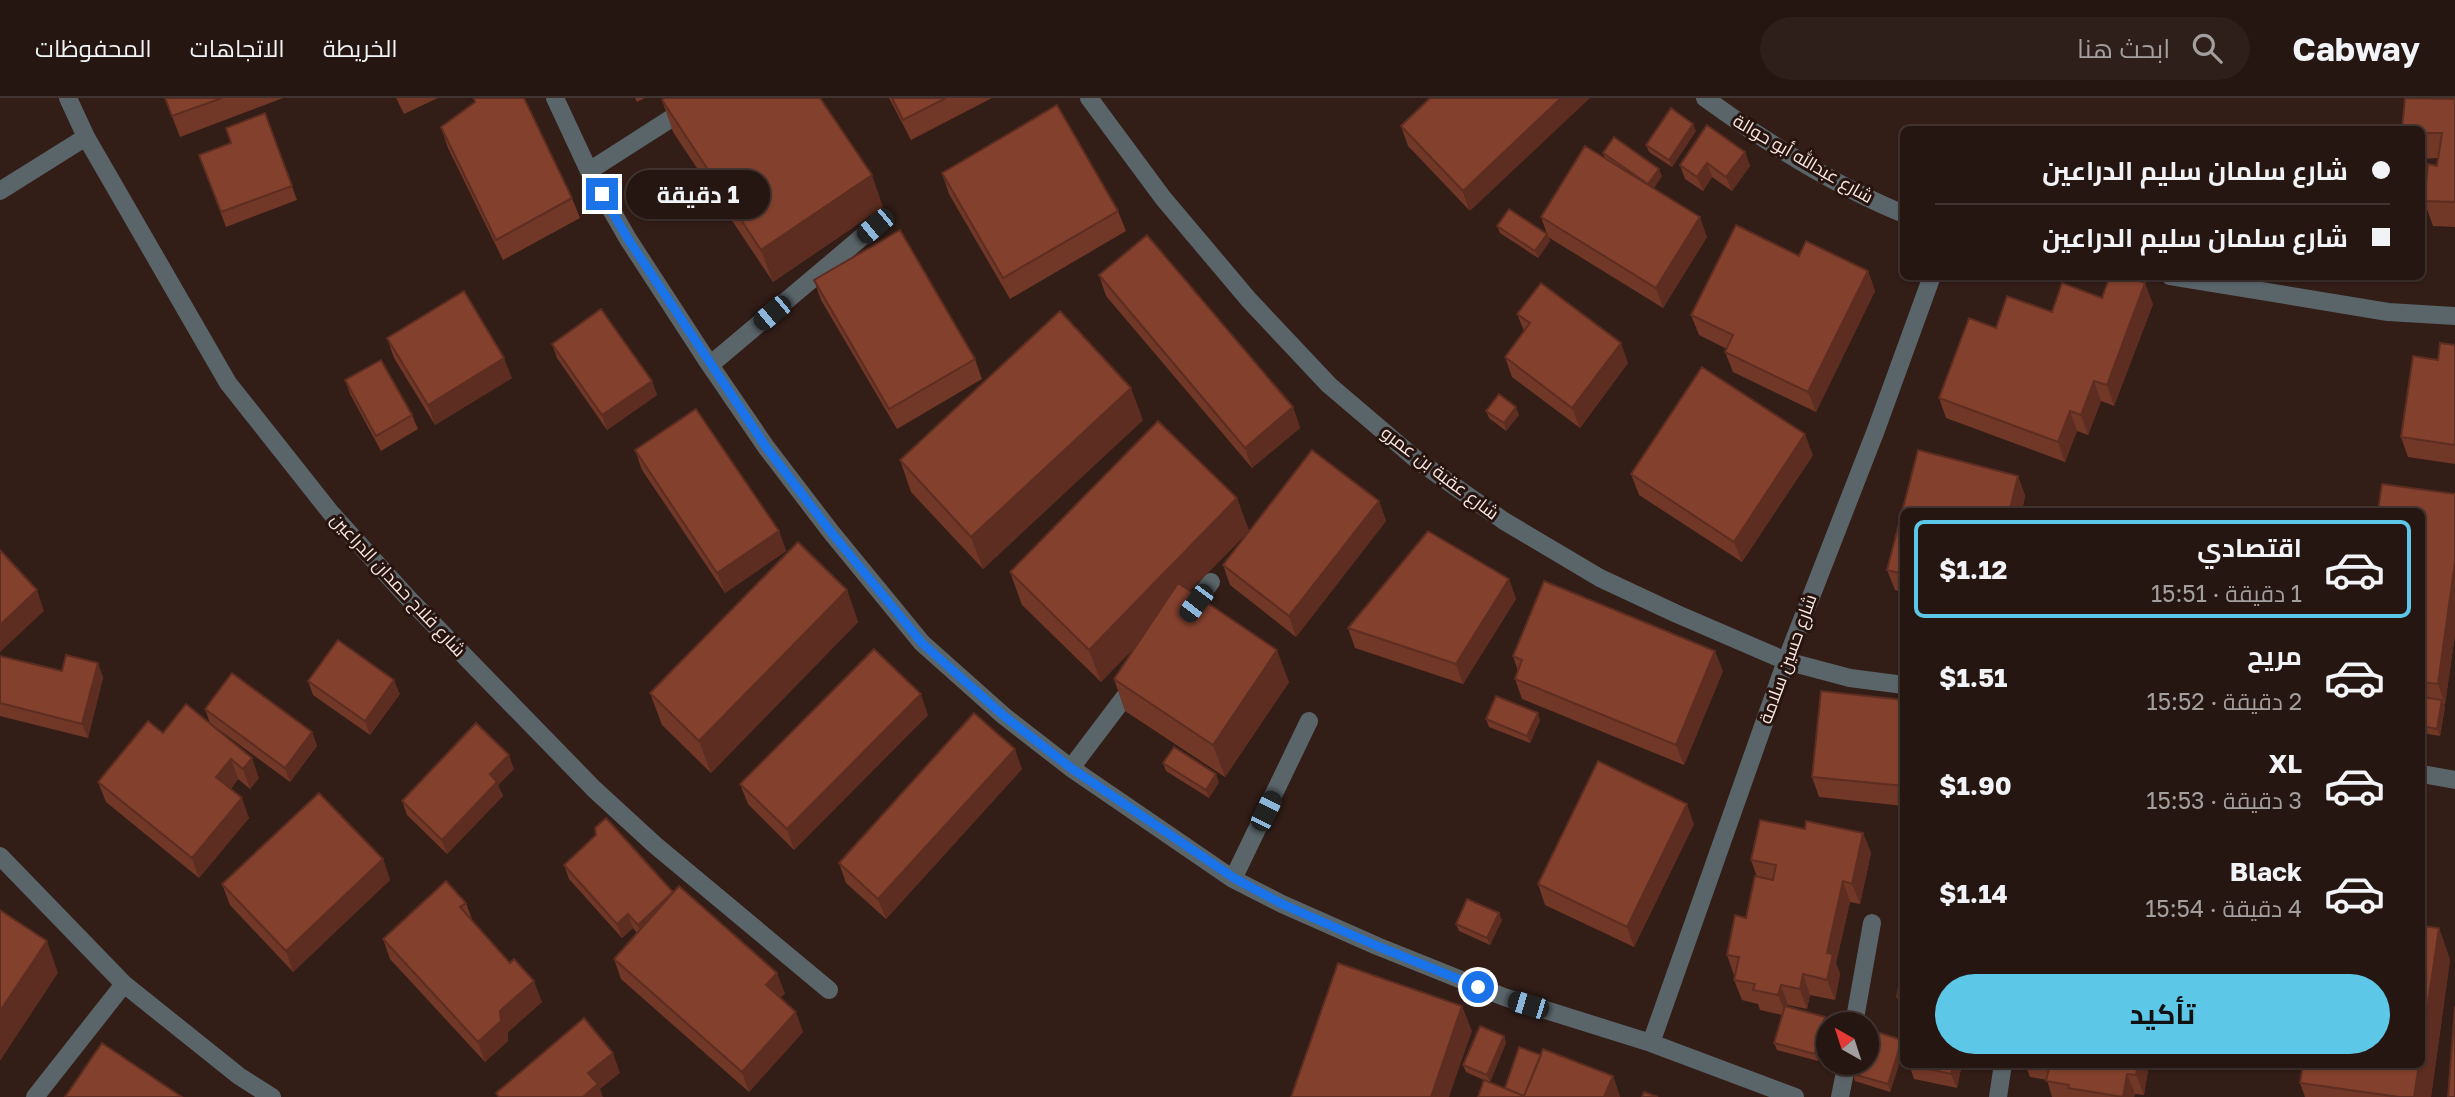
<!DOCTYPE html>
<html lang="ar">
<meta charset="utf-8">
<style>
:root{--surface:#261611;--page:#2e1f1a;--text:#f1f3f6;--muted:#a49f9f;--line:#423531;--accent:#5dc7e8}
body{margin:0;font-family:"Golos Text",Cairo,sans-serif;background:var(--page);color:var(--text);direction:rtl;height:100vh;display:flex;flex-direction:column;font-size:26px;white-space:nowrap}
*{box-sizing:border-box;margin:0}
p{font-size:23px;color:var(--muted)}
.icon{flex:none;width:38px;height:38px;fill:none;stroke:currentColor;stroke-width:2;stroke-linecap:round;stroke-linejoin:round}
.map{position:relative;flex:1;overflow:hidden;direction:ltr}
.details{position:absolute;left:1900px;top:410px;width:525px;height:560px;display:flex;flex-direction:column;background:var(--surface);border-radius:10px;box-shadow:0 2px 5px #0004,0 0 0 2px var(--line);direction:rtl}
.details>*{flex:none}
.top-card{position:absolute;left:1900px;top:28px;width:525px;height:154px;border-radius:10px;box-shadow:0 2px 5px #0004,0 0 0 2px var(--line);direction:rtl;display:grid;align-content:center;height:154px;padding:0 35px;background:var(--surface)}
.needle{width:46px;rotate:321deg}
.buttons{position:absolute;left:1816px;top:914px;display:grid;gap:14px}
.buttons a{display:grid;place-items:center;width:63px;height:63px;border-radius:50%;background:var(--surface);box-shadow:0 2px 5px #0004,0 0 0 2px var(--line);font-size:35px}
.end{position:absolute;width:32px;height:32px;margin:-16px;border:9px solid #1a73e8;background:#fff;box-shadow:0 0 0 4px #fff}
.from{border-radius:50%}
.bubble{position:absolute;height:49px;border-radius:24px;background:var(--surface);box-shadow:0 2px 5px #0004,0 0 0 2px var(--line);font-size:23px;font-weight:700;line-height:49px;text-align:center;direction:rtl}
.car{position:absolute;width:21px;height:42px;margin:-21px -10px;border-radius:9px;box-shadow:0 0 5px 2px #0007;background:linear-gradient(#222 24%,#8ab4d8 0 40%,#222 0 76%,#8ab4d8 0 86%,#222 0)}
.top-card b{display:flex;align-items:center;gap:24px;height:66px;font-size:26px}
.top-card b+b{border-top:2px solid var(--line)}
.top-card i{width:18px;height:18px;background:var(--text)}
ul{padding:12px 0 0;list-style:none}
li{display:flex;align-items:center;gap:21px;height:98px;margin:0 14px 10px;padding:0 21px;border:4px solid transparent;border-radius:10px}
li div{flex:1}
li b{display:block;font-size:26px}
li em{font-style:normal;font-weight:700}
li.on{border-color:var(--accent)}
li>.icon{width:63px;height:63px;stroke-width:1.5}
.button{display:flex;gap:14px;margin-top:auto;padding:14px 35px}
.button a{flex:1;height:80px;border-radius:42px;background:var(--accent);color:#111;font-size:28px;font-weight:700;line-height:80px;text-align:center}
header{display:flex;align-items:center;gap:42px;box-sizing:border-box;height:98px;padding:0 35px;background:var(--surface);border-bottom:2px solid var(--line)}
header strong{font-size:33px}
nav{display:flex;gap:38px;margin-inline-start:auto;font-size:24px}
.search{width:490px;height:63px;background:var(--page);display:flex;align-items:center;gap:18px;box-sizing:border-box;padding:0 24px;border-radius:38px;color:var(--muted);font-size:26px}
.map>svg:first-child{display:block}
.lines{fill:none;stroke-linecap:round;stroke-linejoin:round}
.minor{stroke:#5a656a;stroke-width:18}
.wall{fill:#713727}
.shaded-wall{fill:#5c2d20}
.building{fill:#83402d;stroke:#5c2d20;stroke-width:2}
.route{stroke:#1a73e8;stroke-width:9}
.labels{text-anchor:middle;stroke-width:6;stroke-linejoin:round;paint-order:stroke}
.street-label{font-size:18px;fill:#f6e7e2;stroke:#28140e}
</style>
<header>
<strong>Cabway</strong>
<div class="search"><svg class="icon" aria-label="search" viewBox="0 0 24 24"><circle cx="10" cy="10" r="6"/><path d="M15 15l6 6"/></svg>ابحث هنا</div>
<nav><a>الخريطة</a><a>الاتجاهات</a><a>المحفوظات</a></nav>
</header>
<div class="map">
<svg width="2455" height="999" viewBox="0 0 2455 999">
<rect width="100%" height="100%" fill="#321d17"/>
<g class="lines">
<!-- minor -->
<path class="minor" d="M68,0L86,39L228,285L331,415L409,501L594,691L655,747L829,892
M555,0L589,73L628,141L710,267L766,349L831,434L922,545L1004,618L1071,670L1233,781L1282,806L1377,848L1504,899L1651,945L1795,999
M1089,0L1163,100L1249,202L1329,287L1417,362L1504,423L1600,480L1677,516L1786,563L1850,580L1904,587
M1705,0C1767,45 1833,87 1904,116
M589,73L703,0
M0,93L86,39
M2170,178L2388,214L2455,218
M710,267L875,128
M1187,517L1211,484
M1071,670L1136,584
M2422,676L2455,682
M0,758L124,886L239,978L272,999
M1233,781L1309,623
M1854,926L1872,825
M1651,945L1786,563L1876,332L1932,178
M35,999L124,886
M1840,999L1847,964
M1998,999L2003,966"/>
</g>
<!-- wall -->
<path class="wall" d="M165,0H283L180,39Z
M396,0H438L404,16Z
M635,0H645L637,4Z
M889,0H992L911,42Z
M1430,0L1470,113L1408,48L1401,28Z
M2455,1V129L2433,128L2424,103L2437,68L2438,60L2422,61V32Z
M662,2L883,109L773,184L673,34Z
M265,15L297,102L226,129L199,57L231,45Z
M441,29L572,100L580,120L503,162L448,50Z
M1696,33L1672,69L1649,54L1646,47Z
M1745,54L1750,68L1732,93L1712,79L1703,93L1685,81L1680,67Z
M1603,55L1662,78L1654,90L1707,139L1663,210L1548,139L1541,119L1605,60Z
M942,75L1118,113L1126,133L1010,201L949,96Z
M1497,128L1547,136L1550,143L1538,160L1500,135Z
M1799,158L1868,173L1875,193L1816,314L1733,274L1725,254L1727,251L1699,237L1691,217Z
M1099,177L1293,309L1300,330L1252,370L1106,198Z
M814,182L975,261L982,281L897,331L821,202Z
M2102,200L2153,206L2114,308L2101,303L2088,337L2077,333L2065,364L1946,320L1939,300L1996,230Z
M1517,216L1628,265L1580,330L1512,279L1505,259L1524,233Z
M387,240L512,280L435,327L394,260Z
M552,246L652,283L657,297L607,332L557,260Z
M2455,247V366L2408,359L2401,339L2438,262Z
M345,282L412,317L418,331L381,353L350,296Z
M1486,313L1519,317L1506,333L1489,320Z
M1143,322L983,471L911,394L900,362Z
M635,352L779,433L786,453L725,495L642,372Z
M1918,352L2018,378L2025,398L2022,413H1904V495L1895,492L1887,472Z
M1813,357L1742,464L1639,397L1631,376Z
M2455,396V537L2445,606H2444L2445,609L2440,638L2422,635V413Z
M1237,400L1249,433L1190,493L1289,584L1225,679L1125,613L1114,581L1134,550L1101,584L1022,507L1010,474Z
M1379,403L1386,423L1296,539L1230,487L1223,467Z
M1509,481L1516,501L1463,586L1355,550L1348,530Z
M847,492L858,524L711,675L662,627L650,595Z
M0,558L62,573L98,565L103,580L88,640L0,618Z
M1513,558L1723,573L1684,667L1522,601L1515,581L1518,573Z
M308,583L400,596L370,637L313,597Z
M1904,602V708L1819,699L1812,679Z
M186,606L259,680L250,691L238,681L231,691L249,720L199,780L106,704L98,684L163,635Z
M205,611L312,634L317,648L290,684L210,625Z
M928,617L794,752L748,706L740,686Z
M1486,621L1540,622L1530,645L1489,629Z
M1163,665L1219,684L1209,700L1166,673Z
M514,671L498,687L503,698L447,756L407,717L402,703Z
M1022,671L886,821L846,785L839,765Z
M1694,726L1634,849L1545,807L1538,786Z
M1805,731L1863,735L1871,755L1860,806L1850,804L1836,865L1840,876L1835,902L1810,897L1807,911L1788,907V909L1827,926L1818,963L1777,952L1774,945L1782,917L1760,912L1758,906L1742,902L1734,882L1735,877H1734L1727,857L1746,820L1757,779L1751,762Z
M383,761L390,782L293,874L230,807L222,786Z
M564,767L673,794L785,895L780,900L803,934L749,994L621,881L614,861L637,835L633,830L622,840L569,781Z
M466,805L473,824L542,904L508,934V943L485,964L390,861L383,841Z
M1502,822L1490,847L1459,833L1456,826Z
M2439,830L2450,862L2431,999H2305L2300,985Z
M1904,862V918L1897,899Z
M1504,938L1506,945L1490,984L1505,990L1541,957L1613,978L1620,999H1478L1484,982L1466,974L1463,967Z
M1902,942L1904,951L1890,994L1855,983L1853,976Z
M1909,966H1962L1957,990L1914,981Z
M2025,966H2149L2144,997L2135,996L2134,999H2052L2047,982L2030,979Z"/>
<!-- shaded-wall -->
<path class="shaded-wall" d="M1561,0H1590L1470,113L1463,93Z
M1693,26L1696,33L1672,69L1669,62Z
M1745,54L1750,68L1732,93L1726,79Z
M1707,65L1712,79L1703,93L1697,79Z
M1659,71L1662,78L1651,94L1648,86Z
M872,77L883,109L773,184L761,152Z
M1700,119L1707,139L1663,210L1656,190Z
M1547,136L1550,143L1538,160L1535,153Z
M1868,173L1875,193L1816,314L1808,294Z
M2145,185L2153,206L2114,308L2107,287Z
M1621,245L1628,265L1580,330L1572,310Z
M504,260L512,280L435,327L428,307Z
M652,283L657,297L607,332L602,317Z
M2094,283L2101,303L2088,337L2081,317Z
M1131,290L1143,322L983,471L971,439Z
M1293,309L1300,330L1252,370L1245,350Z
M1516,309L1519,317L1506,333L1504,325Z
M2070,313L2077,333L2065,364L2058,344Z
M1805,336L1813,357L1742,464L1734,444Z
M2018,378L2025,398L2022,413H2010V411Z
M1237,400L1249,433L1101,584L1089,552Z
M1379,403L1386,423L1296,539L1289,518Z
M779,433L786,453L725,495L717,475Z
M2455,464V537L2445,606L2438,586Z
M1509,481L1516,501L1463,586L1456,566Z
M37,492L44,513L0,554V527Z
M847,492L858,524L711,675L699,643Z
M1277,552L1289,584L1225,679L1213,647Z
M1715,553L1723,573L1684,667L1676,647Z
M98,565L103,580L88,640L82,626Z
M394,582L400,596L370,637L365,623Z
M921,596L928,617L794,752L787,731Z
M2442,602L2445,609L2440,638L2437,631Z
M1538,615L1540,622L1530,645L1527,638Z
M312,634L317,648L290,684L285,670Z
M1015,651L1022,671L886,821L878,801Z
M509,657L514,671L498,687L503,698L447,756L442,742L490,676Z
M252,660L259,680L250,691L243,671Z
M231,661L238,681L224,700L216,679Z
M1216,676L1219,684L1209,700L1206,692Z
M242,700L249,720L199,780L192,760Z
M1687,706L1694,726L1634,849L1627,829Z
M1863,735L1871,755L1860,806L1852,786Z
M383,761L390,782L293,874L286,853Z
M1843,783L1850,804L1836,865L1840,876L1835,902L1827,882V855Z
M674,795L643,841L638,827Z
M1499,815L1502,822L1490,847L1487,840Z
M628,816L633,830L622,840L617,826Z
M2439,830L2450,862L2431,999H2414L2419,966H2422V947Z
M47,843L58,875L0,963V913Z
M777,875L785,895L774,907L766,887Z
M1803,876L1810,897L1807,911L1800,891Z
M534,883L542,904L508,934V943L485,964L478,944L500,913Z
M1781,887L1788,907L1786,917L1778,897Z
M1462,908L1472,933L1449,999H1431Z
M796,914L803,934L749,994L742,974Z
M1825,919L1827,926L1818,963L1815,956Z
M1504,938L1506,945L1490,984L1487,977Z
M1902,942L1904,951L1890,994L1888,986Z
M613,955L620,975L600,991L603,999H583L588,975Z
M1954,966H1962L1957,990L1951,976Z
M2138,966H2149L2144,997L2136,977Z
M2127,976L2135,996L2134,999H2123Z
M1613,978L1620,999H1604Z"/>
<!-- building -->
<path class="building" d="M165,0H222L172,18Z
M474,0H524L572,100L496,142L441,29L475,4Z
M665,0H820L872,77L761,152L662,2Z
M892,0H946L903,22Z
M1430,0H1561L1463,93L1401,28Z
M2405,0L2455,1V104L2424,103L2428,66L2437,68L2442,35H2422V32H2402Z
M1057,7L1118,113L1003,180L942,75Z
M1671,10L1693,26L1669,62L1646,47Z
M265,15L292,88L221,114L199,57L231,45L226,30Z
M1707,27L1745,54L1726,79L1707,65L1697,79L1680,67Z
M1614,39L1659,71L1648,86L1603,55Z
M1585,48L1700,119L1656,190L1541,119Z
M1509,111L1547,136L1535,153L1497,128Z
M1736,127L1799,158L1806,143L1868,173L1808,294L1725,254L1733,237L1691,217Z
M900,132L975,261L889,311L814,182Z
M1147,137L1293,309L1245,350L1099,177Z
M2110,178H2126L2145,185L2107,287L2094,283L2081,317L2070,313L2058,344L1939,300L1969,220L1996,230L2007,198L2052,214L2062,185L2102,200Z
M1541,185L1621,245L1572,310L1505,259L1530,225L1517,216Z
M464,193L504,260L428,307L387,240Z
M601,211L652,283L602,317L552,246Z
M1060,213L1131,290L971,439L900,362Z
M2440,245L2455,247V347L2401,339L2413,258L2438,262Z
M381,262L412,317L376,338L345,282Z
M1702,269L1805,336L1734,444L1631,376Z
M1499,296L1516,309L1504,325L1486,313Z
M696,311L779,433L717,475L635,352Z
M1158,323L1237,400L1089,552L1010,474Z
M1312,352L1379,403L1289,518L1223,467Z
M1918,352L2018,378L2010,411L2016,413H1904V476L1887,472Z
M2382,386L2455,396V464L2438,586L2422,584V413H2378Z
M1428,433L1509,481L1456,566L1348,530Z
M798,444L847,492L699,643L650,595Z
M0,452L37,492L0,527Z
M1544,483L1715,553L1676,647L1515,581L1522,562L1513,558Z
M1178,485L1277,552L1213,647L1114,581Z
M338,542L394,582L365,623L308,583Z
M874,551L921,596L787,731L740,686Z
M66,557L98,565L82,626L0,605V558L62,573Z
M232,575L312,634L285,670L205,611Z
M1821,593L1904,602V688L1812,679Z
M1496,598L1538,615L1527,638L1486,621Z
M2422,599L2442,602L2437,631L2422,628Z
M186,606L252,660L243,671L231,661L216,679L242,700L192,760L98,684L148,623L163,635Z
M974,615L1015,651L878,801L839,765Z
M476,625L509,657L490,676L497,684L442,742L402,703Z
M1174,649L1216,676L1206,692L1163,665Z
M1598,663L1687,706L1627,829L1538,786Z
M319,695L383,761L286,853L222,786Z
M606,720L673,794L638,827L628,816L617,826L564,767L596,737L595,730Z
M1760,722L1805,731L1806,723L1863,735L1852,786L1843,783L1827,855L1833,856L1827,882L1803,876L1800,891L1781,887L1778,897L1753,892L1755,886L1734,882L1739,859L1727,857L1735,817L1746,820L1755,778L1773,782L1776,767L1751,762Z
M446,783L466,805L460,809L510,865L514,861L534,883L500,913L501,923L478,944L383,841Z
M679,788L777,875L766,887L796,914L742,974L614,861Z
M1467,801L1499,815L1487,840L1456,826Z
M0,812L47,843L0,913Z
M2422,828L2439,830L2422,947Z
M1904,862V900L1897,899Z
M1338,865L1462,908L1431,999H1291Z
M1785,908L1825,919L1815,956L1774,945Z
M2455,908V999H2448Z
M584,920L613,955L588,975L598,986L583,999H499L496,995Z
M1480,928L1504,938L1487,977L1463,967Z
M1867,931L1902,942L1888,986L1853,976L1856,964H1867Z
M102,945L182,999H65Z
M1519,949L1541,957L1524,998L1505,990Z
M1543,951L1613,978L1604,999H1478L1484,982L1524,998Z
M1909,966H1954L1951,976Z
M2050,966H2138L2136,977L2127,976L2123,999L2068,990L2069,987L2046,983Z
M2303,966H2419L2414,999H2399L2300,985Z
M1644,994L1658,999H1642Z"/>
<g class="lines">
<!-- route -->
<path class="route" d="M602,96L628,141L766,349L831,434L922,545L1004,618L1071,670L1234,780L1282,806L1377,848L1478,889"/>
</g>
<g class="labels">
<!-- street labels -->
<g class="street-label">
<text transform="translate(1803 61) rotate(30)" y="6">شارع عبدالله أبو حوالة</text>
<text transform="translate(1440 375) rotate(37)" y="6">شارع عقبة بن عمرو</text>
<text transform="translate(398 487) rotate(47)" y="6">شارع فلاح حمدان الدراعين</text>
<text transform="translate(1788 561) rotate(-70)" y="6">شارع حسين سلامة</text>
</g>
</g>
</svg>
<div class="buttons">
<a><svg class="needle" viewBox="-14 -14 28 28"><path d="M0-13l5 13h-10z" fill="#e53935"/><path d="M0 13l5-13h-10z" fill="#a49f9f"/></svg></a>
</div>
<i class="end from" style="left:1478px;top:889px"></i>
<i class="end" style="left:602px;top:96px"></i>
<div class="bubble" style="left:626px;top:72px;width:144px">1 دقيقة</div>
<i class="car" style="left:875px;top:128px;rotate:230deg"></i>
<i class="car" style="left:772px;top:215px;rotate:230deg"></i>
<i class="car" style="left:1196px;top:505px;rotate:217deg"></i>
<i class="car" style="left:1266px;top:713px;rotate:26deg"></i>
<i class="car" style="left:1528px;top:907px;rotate:287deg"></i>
<div class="top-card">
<b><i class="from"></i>شارع سلمان سليم الدراعين</b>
<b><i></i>شارع سلمان سليم الدراعين</b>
</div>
<section class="details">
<ul>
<li class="on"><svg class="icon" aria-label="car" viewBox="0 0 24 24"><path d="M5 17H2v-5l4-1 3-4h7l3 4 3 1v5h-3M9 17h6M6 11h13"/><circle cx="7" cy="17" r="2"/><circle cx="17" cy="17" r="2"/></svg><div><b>اقتصادي</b><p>1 دقيقة · 15:51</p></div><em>$1.12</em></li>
<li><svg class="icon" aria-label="car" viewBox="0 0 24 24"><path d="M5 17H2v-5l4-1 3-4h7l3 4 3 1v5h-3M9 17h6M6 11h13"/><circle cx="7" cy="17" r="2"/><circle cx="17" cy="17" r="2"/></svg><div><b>مريح</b><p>2 دقيقة · 15:52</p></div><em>$1.51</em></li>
<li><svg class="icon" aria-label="car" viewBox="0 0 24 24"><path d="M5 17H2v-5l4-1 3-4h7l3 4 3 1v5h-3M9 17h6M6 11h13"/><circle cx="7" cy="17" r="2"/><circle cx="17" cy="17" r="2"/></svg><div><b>XL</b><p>3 دقيقة · 15:53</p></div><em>$1.90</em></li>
<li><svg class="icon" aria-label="car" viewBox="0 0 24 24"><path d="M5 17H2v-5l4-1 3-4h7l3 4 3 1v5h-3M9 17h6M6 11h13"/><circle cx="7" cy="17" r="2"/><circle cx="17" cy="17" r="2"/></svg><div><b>Black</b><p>4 دقيقة · 15:54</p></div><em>$1.14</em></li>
</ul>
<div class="button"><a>تأكيد</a></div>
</section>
</div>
